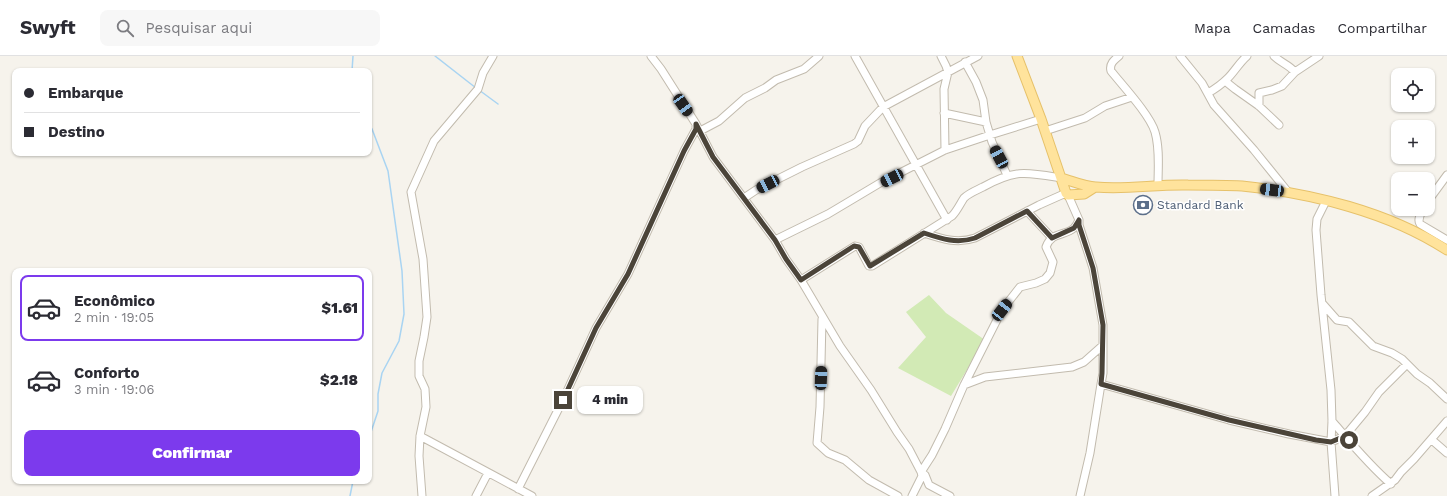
<!DOCTYPE html>
<html lang="pt">
<meta charset="utf-8">
<style>
:root{--surface:#fff;--page:#f7f7f7;--text:#2b2b33;--muted:#7c7c81;--line:#e1e1e2;--accent:#7c3aed}
body{margin:0;font-family:"Work Sans",sans-serif;background:var(--page);color:var(--text);height:100vh;display:flex;flex-direction:column;font-size:15px;white-space:nowrap}
*{box-sizing:border-box;margin:0}
p{font-size:13px;color:var(--muted)}
.icon{flex:none;width:22px;height:22px;fill:none;stroke:currentColor;stroke-width:2;stroke-linecap:round;stroke-linejoin:round}
.map{position:relative;flex:1;overflow:hidden}
.side{position:absolute;left:12px;top:212px;width:360px;height:216px;display:flex;flex-direction:column;background:var(--surface);border-radius:8px;box-shadow:0 1px 3px #0004}
.side>*{flex:none}
.guide{position:absolute;left:12px;top:12px;width:360px;height:88px;border-radius:8px;box-shadow:0 1px 3px #0004;display:grid;align-content:center;height:88px;padding:0 12px;background:var(--surface)}
.buttons{position:absolute;left:1391px;top:12px;display:grid;gap:8px}
.buttons a{display:grid;place-items:center;width:44px;height:44px;border-radius:8px;background:var(--surface);box-shadow:0 1px 3px #0004;font-size:20px}
.end{position:absolute;width:18px;height:18px;margin:-9px;border:5px solid #4b4439;background:#fff;box-shadow:0 0 0 2px #fff}
.from{border-radius:50%}
.bubble{position:absolute;height:28px;border-radius:8px;background:var(--surface);box-shadow:0 1px 3px #0004;font-size:13px;font-weight:800;line-height:28px;text-align:center}
.car{position:absolute;width:12px;height:24px;margin:-12px -6px;border-radius:5px;box-shadow:0 0 3px 1px #0007;background:linear-gradient(#222 24%,#8ab4d8 0 40%,#222 0 76%,#8ab4d8 0 86%,#222 0)}
.guide b{display:flex;align-items:center;gap:14px;height:38px;font-size:15px}
.guide b+b{border-top:1px solid var(--line)}
.guide i{width:10px;height:10px;background:var(--text)}
ul{padding:7px 0 0;list-style:none}
li{display:flex;align-items:center;gap:12px;height:66px;margin:0 8px 6px;padding:0 4px;border:2px solid transparent;border-radius:8px}
li div{flex:1}
li b{display:block;font-size:15px}
li em{font-style:normal;font-weight:800}
li.on{border-color:var(--accent)}
li>.icon{width:36px;height:36px;stroke-width:1.5}
.primary-button{display:flex;gap:8px;margin-top:auto;padding:8px 12px}
.primary-button a{flex:1;height:46px;border-radius:8px;background:var(--accent);color:#fff;font-size:16px;font-weight:800;line-height:46px;text-align:center}
header{display:flex;align-items:center;gap:24px;box-sizing:border-box;height:56px;padding:0 20px;background:var(--surface);border-bottom:1px solid var(--line)}
header strong{font-size:19px}
nav{display:flex;gap:22px;margin-inline-start:auto;font-size:14px}
.search{width:280px;height:36px;background:var(--page);display:flex;align-items:center;gap:10px;box-sizing:border-box;padding:0 14px;border-radius:8px;color:var(--muted);font-size:15px}
.map>svg:first-child{display:block}
.green{fill:#d2eab5}
.lines{fill:none;stroke-linecap:round;stroke-linejoin:round}
.stream{stroke:#a9d4f2;stroke-width:1.5}
.minor-casing{stroke:#c2bbae;stroke-width:9}
.major-casing{stroke:#e6c16a;stroke-width:11}
.minor{stroke:#fff;stroke-width:7}
.major{stroke:#ffe39c;stroke-width:9}
.route{stroke:#4b4439;stroke-width:5}
.labels{text-anchor:middle;stroke-width:3;stroke-linejoin:round;paint-order:stroke}
.service-label{font-size:12px;fill:#4e5e75;stroke:#fff;text-anchor:start}
</style>
<header>
<strong>Swyft</strong>
<div class="search"><svg class="icon" aria-label="search" viewBox="0 0 24 24"><circle cx="10" cy="10" r="6"/><path d="M15 15l6 6"/></svg>Pesquisar aqui</div>
<nav><a>Mapa</a><a>Camadas</a><a>Compartilhar</a></nav>
</header>
<div class="map">
<svg width="1447" height="440" viewBox="0 0 1447 440">
<rect width="100%" height="100%" fill="#f6f3ec"/>
<!-- green -->
<path class="green" d="M929,239L946,257L985,284L951,340L898,312L926,281L906,256Z"/>
<g class="lines">
<!-- stream -->
<path class="stream" d="M435,0L476,32
M352,15L353,0
M479,34L498,48
M369,69L372,73L388,115L402,215L404,258L399,285L382,317L378,338V355L369,382
M350,440L353,425"/>
<defs>
<path id="minor" d="M651,0L661,13L696,68L713,101L775,184L786,203L801,224L840,290L871,334L897,376L909,393L921,416L925,419L929,429L950,440
M855,0L947,164
M941,0L946,10L948,16L944,33L945,94
M1119,0C1114,4 1109,8 1111,15C1123,30 1150,59 1155,76C1160,93 1158,112 1158,129
M1180,0L1202,27L1214,49L1254,94L1288,136
M1274,0C1281,7 1288,8 1295,16
M965,6L976,26L983,44L986,66L992,86L1007,119
M1225,25L1235,33L1259,50L1279,69
M1208,37C1215,33 1222,28 1228,22C1235,15 1239,7 1247,0
M1259,50V37L1272,34L1282,30L1295,16L1319,0
M944,57L986,66
M700,75L719,65L745,42L765,32L776,24L804,13L819,0
M1045,75L1085,62L1105,50L1132,41
M1068,139L1079,164V169L1093,212L1103,269V317L1101,328L1090,397L1080,440
M744,142L756,134L802,111L854,88L858,85L865,70L883,51L978,0
M1326,145L1317,163L1316,174L1321,239L1331,334L1332,365L1331,386L1335,440
M1428,145L1447,119
M1423,153C1421,158 1417,163 1420,168L1447,184
M1027,155L1052,182
M924,177C942,183 957,188 975,182L1039,149L1066,137
M775,184L828,158L880,127L945,94L990,79L1041,63
M801,224L855,190L859,191L869,210H872L952,160C957,155 960,148 964,142C969,137 977,134 983,131C1016,113 1026,116 1061,122
M1322,247L1337,264L1349,266L1373,290L1392,297L1402,303L1417,318L1430,327L1447,343
M822,263L820,351L817,387L828,397L845,404L869,424L898,440
M1101,328L1229,364L1289,378L1331,386L1345,380L1365,356L1379,336L1407,308
M964,329L985,321L1072,311L1084,306L1102,290
M1332,365C1351,387 1369,409 1391,428
M420,380L532,440
M1432,384L1447,397
M518,433L563,344L596,272L628,218L684,95L696,73V68
M422,440L419,400L420,380L426,351L425,333L419,320V305L424,281L427,261L423,203L411,136L434,85L478,33L483,17L493,0
M476,440L488,417
M912,440L922,420L921,416L932,399L945,373L964,329L1002,254L1020,231L1036,227L1045,223L1050,217L1053,206L1046,191C1051,176 1065,180 1074,172C1076,170 1078,166 1079,164
M1372,440L1395,424L1401,416L1414,403L1447,365"/>
<path id="major" d="M1017,0L1041,63L1066,137L1068,139L1084,138L1095,131
M1061,122C1072,125 1085,131 1096,131C1126,134 1157,128 1188,129C1206,129 1224,129 1242,130C1311,137 1389,156 1447,194"/>
</defs>
<!-- minor casing -->
<use href="#minor" class="minor-casing"/>
<!-- major casing -->
<use href="#major" class="major-casing"/>
<!-- minor -->
<use href="#minor" class="minor"/>
<!-- major -->
<use href="#major" class="major"/>
</g>
<g class="lines">
<!-- route -->
<path class="route" d="M563,344L596,272L628,218L684,95L696,73V68L713,101L775,184L786,203L801,224L854,190L859,191L870,210L924,177C942,183 957,188 975,182L1027,155L1052,182L1074,172L1079,164V169L1093,212L1103,269L1102,317L1101,328L1229,364L1316,384L1331,386L1345,380L1349,384"/>
</g>
<!-- icons -->
<defs>
<symbol id="bank-ring" viewBox="-11 -11 22 22"><circle r="9.5" fill="#fff" stroke="#5c6f8a" stroke-width="1.5"/><path d="M-6-4H6V4H-6ZM0-2.3a2.3 2.3 0 1 0 0 4.6a2.3 2.3 0 1 0 0-4.6Z" fill="#5c6f8a"/></symbol>
</defs>
<g fill-rule="evenodd">
<use href="#bank-ring" x="1132" y="138" width="22" height="22"/>
</g>
<g class="labels">
<!-- service labels -->
<g class="service-label">
<text x="1157" y="153">Standard Bank</text>
</g>
</g>
</svg>
<div class="buttons">
<a><svg class="icon" aria-label="locate" viewBox="0 0 24 24"><circle cx="12" cy="12" r="6"/><path d="M12 2v4M12 18v4M2 12h4M18 12h4"/></svg></a>
<a>+</a>
<a>−</a>
</div>
<i class="end from" style="left:1349px;top:384px"></i>
<i class="end" style="left:563px;top:344px"></i>
<div class="bubble" style="left:577px;top:330px;width:66px">4 min</div>
<i class="car" style="left:683px;top:49px;rotate:145deg"></i>
<i class="car" style="left:999px;top:101px;rotate:332deg"></i>
<i class="car" style="left:892px;top:122px;rotate:244deg"></i>
<i class="car" style="left:768px;top:128px;rotate:243deg"></i>
<i class="car" style="left:1272px;top:134px;rotate:277deg"></i>
<i class="car" style="left:1002px;top:254px;rotate:38deg"></i>
<i class="car" style="left:821px;top:322px;rotate:2deg"></i>
<div class="guide">
<b><i class="from"></i>Embarque</b>
<b><i></i>Destino</b>
</div>
<section class="side">
<ul>
<li class="on"><svg class="icon" aria-label="car" viewBox="0 0 24 24"><path d="M5 17H2v-5l4-1 3-4h7l3 4 3 1v5h-3M9 17h6M6 11h13"/><circle cx="7" cy="17" r="2"/><circle cx="17" cy="17" r="2"/></svg><div><b>Econômico</b><p>2 min · 19:05</p></div><em>$1.61</em></li>
<li><svg class="icon" aria-label="car" viewBox="0 0 24 24"><path d="M5 17H2v-5l4-1 3-4h7l3 4 3 1v5h-3M9 17h6M6 11h13"/><circle cx="7" cy="17" r="2"/><circle cx="17" cy="17" r="2"/></svg><div><b>Conforto</b><p>3 min · 19:06</p></div><em>$2.18</em></li>
</ul>
<div class="primary-button"><a>Confirmar</a></div>
</section>
</div>
